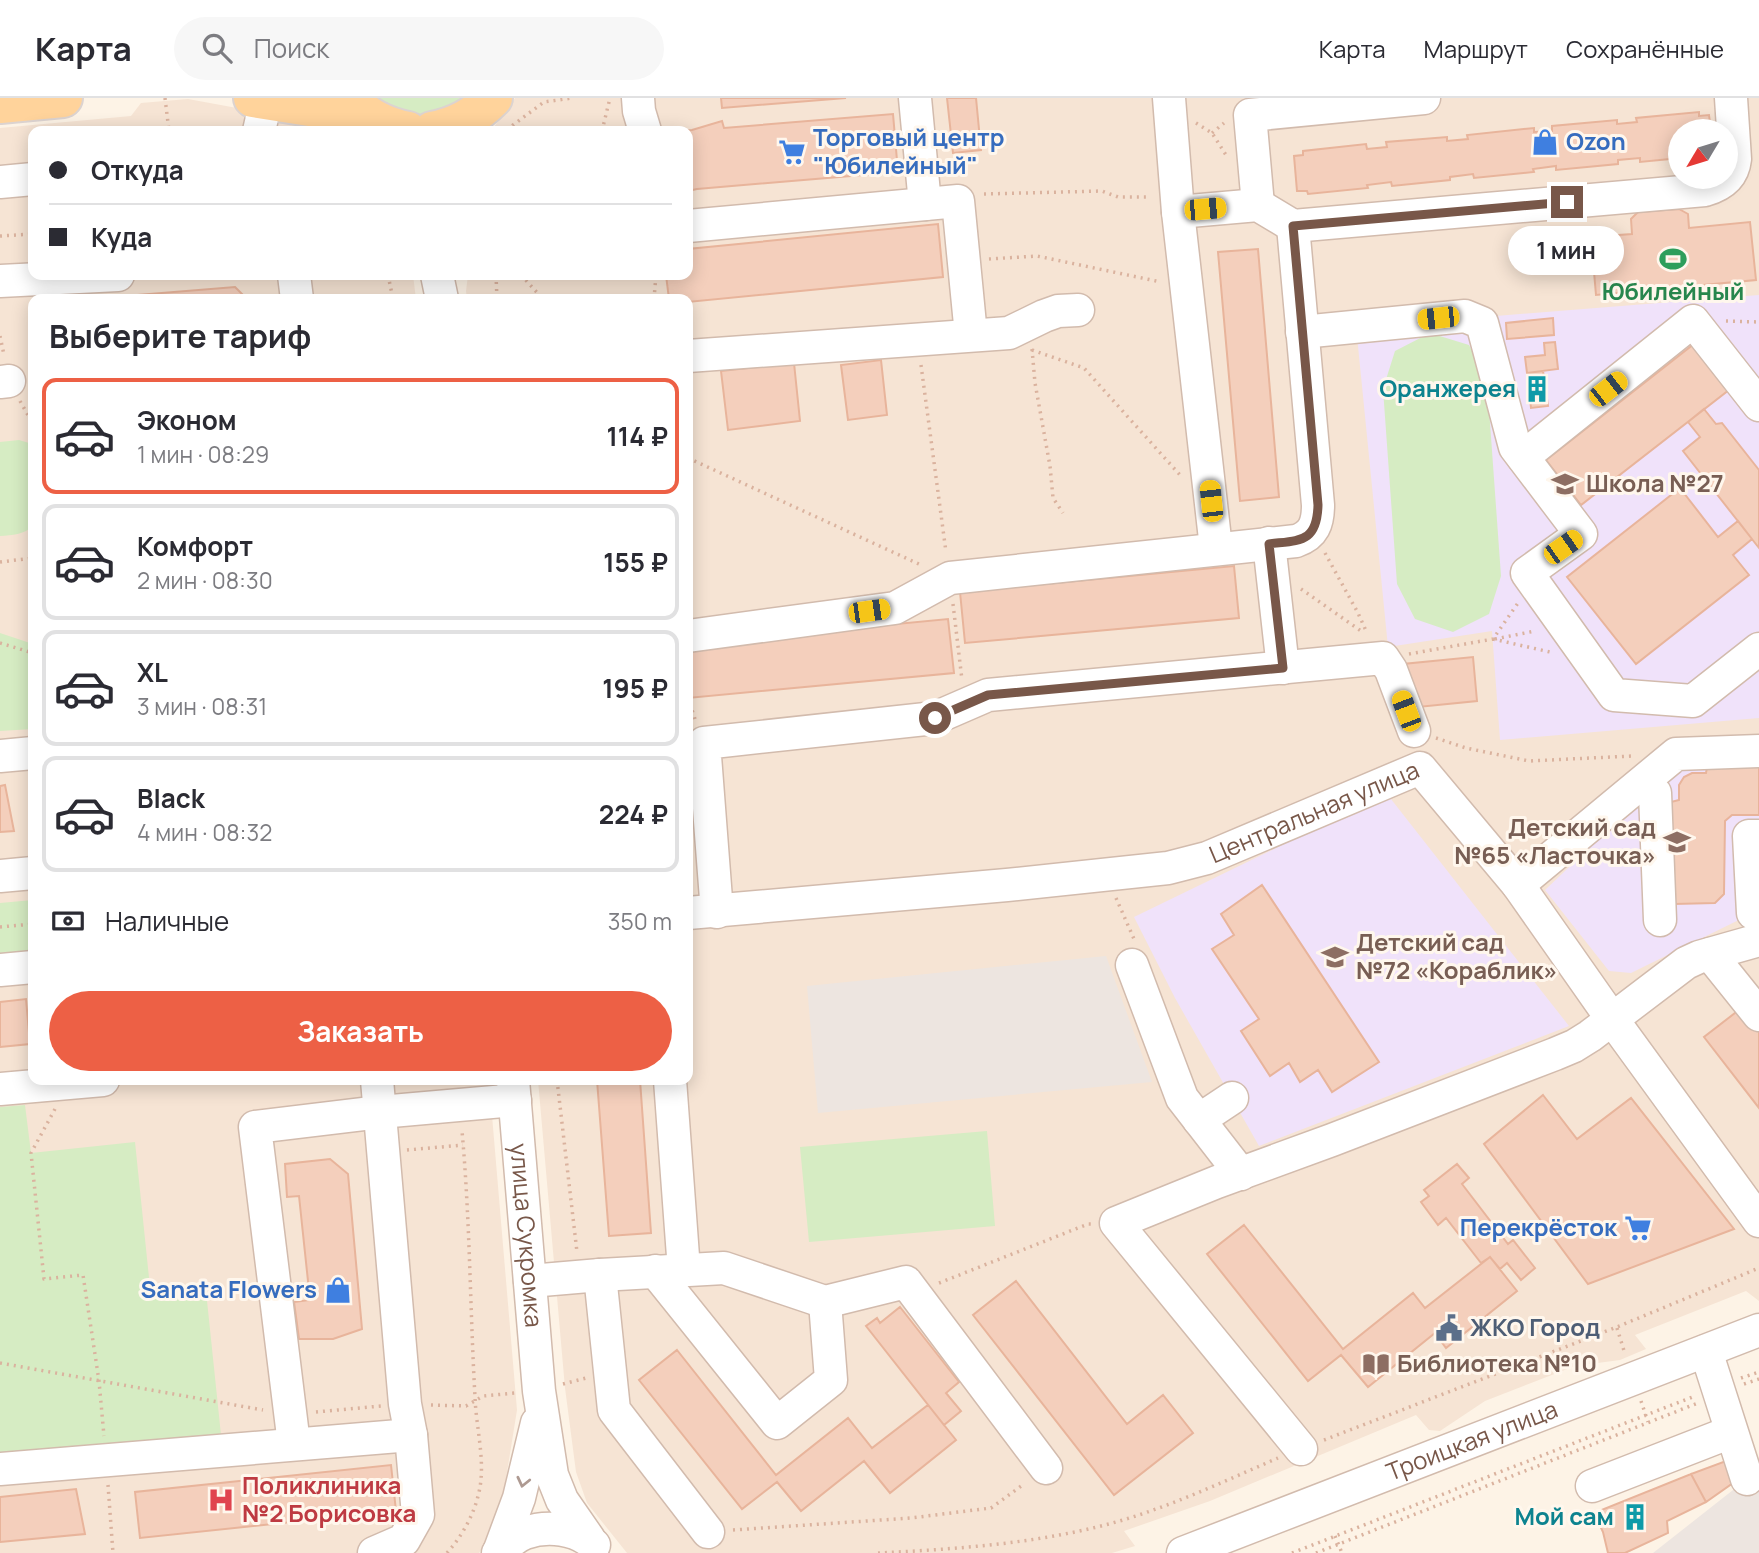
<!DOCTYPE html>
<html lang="ru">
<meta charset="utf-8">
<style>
:root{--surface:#fff;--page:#f7f7f7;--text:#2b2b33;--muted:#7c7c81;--line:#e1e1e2;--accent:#ed6045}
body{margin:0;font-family:Manrope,sans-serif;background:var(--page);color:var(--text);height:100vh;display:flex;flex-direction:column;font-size:26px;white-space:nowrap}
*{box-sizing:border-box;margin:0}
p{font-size:23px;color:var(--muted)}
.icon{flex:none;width:38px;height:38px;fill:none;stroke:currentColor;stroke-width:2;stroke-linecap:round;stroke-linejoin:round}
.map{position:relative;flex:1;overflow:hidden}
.drawer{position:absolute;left:28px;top:196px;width:665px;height:791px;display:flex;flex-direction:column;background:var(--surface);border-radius:14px;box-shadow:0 4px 18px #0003}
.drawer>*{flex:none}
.guide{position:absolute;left:28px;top:28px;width:665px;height:154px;border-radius:14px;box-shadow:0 4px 18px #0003;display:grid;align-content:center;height:154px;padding:0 21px;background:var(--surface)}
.needle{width:46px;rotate:232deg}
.controls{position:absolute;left:1668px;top:21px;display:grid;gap:14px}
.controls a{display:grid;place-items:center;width:70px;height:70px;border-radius:50%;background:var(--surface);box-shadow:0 4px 18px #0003;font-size:35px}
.end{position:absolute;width:32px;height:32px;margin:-16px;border:9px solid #785749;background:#fff;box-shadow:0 0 0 4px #fff}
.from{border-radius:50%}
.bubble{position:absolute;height:49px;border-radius:24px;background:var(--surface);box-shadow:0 4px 18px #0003;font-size:23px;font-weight:700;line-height:49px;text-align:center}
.car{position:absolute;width:21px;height:42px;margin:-21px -10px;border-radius:9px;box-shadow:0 0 5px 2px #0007;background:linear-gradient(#f5c518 24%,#345 0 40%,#f5c518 0 76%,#345 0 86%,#f5c518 0)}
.guide b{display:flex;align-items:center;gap:24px;height:66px;font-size:26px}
.guide b+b{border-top:2px solid var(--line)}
.guide i{width:18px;height:18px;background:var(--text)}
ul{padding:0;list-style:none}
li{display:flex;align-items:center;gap:21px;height:116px;margin:0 14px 10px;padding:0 7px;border:4px solid var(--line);border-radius:14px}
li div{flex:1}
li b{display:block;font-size:26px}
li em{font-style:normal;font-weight:700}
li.on{border-color:var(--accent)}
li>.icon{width:63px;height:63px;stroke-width:1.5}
h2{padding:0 21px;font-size:32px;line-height:84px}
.pay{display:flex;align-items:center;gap:18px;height:77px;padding:0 21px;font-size:26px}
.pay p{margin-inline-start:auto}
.cta{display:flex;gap:14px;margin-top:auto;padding:14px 21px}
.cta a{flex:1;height:80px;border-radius:42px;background:var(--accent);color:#fff;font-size:28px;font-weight:700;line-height:80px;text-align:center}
header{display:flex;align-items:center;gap:42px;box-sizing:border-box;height:98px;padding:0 35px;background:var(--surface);border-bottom:2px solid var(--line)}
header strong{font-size:33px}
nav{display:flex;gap:38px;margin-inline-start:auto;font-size:24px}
.search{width:490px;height:63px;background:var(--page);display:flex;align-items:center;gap:18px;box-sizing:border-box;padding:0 24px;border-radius:38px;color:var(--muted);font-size:26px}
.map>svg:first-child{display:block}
.residential{fill:#f6e4d4;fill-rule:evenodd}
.industrial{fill:#ede5e0}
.education{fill:#f0e2fa}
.green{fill:#d6ecc3}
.building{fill:#f4cfbc;stroke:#e8b49b;stroke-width:2}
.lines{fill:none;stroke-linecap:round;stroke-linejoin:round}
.minor-casing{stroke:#d2bbad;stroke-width:35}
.major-casing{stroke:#dcd3d0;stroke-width:42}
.path{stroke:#dab29e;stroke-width:3.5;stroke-dasharray:2 5;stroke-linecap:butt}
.minor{stroke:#fff;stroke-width:32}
.major{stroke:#ffd39b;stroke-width:38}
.oneway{stroke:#ae9a92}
.route{stroke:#785749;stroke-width:9}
.labels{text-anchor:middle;stroke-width:6;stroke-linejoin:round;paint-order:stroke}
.shop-label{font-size:24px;font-weight:bold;fill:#366cbe;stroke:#fff7ed;text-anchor:start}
.leisure-label{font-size:24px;font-weight:bold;fill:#27864d;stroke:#fff7ed}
.culture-label{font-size:24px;font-weight:bold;fill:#0d838f;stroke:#fff7ed;text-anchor:end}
.education-label{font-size:24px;font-weight:bold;fill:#785e54;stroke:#fff7ed;text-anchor:start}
.street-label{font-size:24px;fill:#785749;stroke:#fff7ed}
.service-label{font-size:24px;font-weight:bold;fill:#4e5e75;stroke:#fff7ed;text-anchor:start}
.health-label{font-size:24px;font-weight:bold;fill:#be3a42;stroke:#fff7ed;text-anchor:start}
</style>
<header>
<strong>Карта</strong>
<div class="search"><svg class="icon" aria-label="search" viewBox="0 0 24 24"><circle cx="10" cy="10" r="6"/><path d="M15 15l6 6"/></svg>Поиск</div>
<nav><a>Карта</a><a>Маршрут</a><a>Сохранённые</a></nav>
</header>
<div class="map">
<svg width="1759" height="1455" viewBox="0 0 1759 1455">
<rect width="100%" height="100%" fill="#fdf3e6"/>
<!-- residential -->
<path class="residential" d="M515,0H1759V1203L1746,1193L1635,1237L1646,1251L1620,1262L1575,1268L1485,1303L1440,1333L1429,1332L1416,1317L1210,1403L1124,1433L1135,1448L1112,1455H627L587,1405L576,1374L565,1290L538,982H688V201H467L466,193L468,177H688V33H491ZM1680,33H1726V79H1680Z
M188,1L330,27L351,33H33V177H413L416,201H33V982H489L517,1312L503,1399L493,1432L479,1455H0V30L131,18L141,5Z"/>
<!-- industrial -->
<path class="industrial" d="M1106,858L1152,984L818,1015L807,888Z
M1759,1380V1455H1653L1747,1381Z"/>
<!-- education -->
<path class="education" d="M1759,197V620L1500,642L1492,533L1388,549L1357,238L1496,218Z
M1759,665V813L1753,815L1631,875L1609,873L1545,792L1646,696L1679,667Z
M1387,696L1569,928L1259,1048L1175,900L1134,819Z"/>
<!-- green -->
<path class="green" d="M372,0H469L427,17H412Z
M1430,235L1469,247L1487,283L1501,478L1489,516L1453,534L1415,521L1397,486L1383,291L1395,253Z
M19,342L29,345L33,385V428C23,437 13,437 0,438V344Z
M0,535L33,546V631L0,633Z
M33,802V857L0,861V805Z
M25,1007L31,1055L135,1044L151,1199L206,1193L221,1337L0,1360V1009Z
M987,1033L995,1128L809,1144L800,1049Z"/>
<!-- building -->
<path class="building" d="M721,0H846L722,10Z
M947,0H976L981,52L953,55Z
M1699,14V18L1709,17L1711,33H1680V60L1640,64V60L1618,62V66L1556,72V68L1533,71L1534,74L1474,80L1473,76L1450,79V82L1392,88L1391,84L1367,87L1368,90L1308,96L1307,93H1297L1294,58L1303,57V53L1366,46L1367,51L1387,49L1386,44L1447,39V43L1468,41L1467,37L1534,30V34L1552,33V28L1617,22V26L1637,24L1636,20Z
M893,16L898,74L697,91L688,93V33H679L692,32L722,23L724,30Z
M1679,111L1688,116L1689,130L1750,124L1756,182L1596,197L1591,139L1632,136L1631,121L1638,114Z
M938,126L943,179L688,204V201H669L666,177H688V151Z
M1258,151L1279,399L1240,403L1218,154Z
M235,189L247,201H88Z
M1553,220L1554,237L1507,241L1506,225Z
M1699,242L1734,288L1581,407L1546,362Z
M1555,244L1558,271L1527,275L1525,259L1545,257L1544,245Z
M881,262L887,317L848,322L841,267Z
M794,265L800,323L728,332L721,273Z
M1543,273L1548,308L1531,310L1527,275Z
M1704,311L1716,326L1722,325L1759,372V450L1683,353L1700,339L1688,324Z
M1680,390L1718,439L1738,423L1752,441L1733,457L1749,477L1636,566L1567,479Z
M1234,468L1239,520L965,545L960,494Z
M948,521L954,575L688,600V546Z
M1473,559L1477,603L1408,610L1403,566Z
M1759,668V717H1732L1725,723L1724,796L1715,805L1674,806L1671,704L1679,702V687L1684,679L1692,675H1706L1707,669Z
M5,687L14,733L0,734V688Z
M1262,787L1379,964L1332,994L1318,972L1300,984L1289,965L1270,978L1241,933L1259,921L1212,851L1234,837L1221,816Z
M26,901L30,946L0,949V904Z
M1744,908L1759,928V1010L1704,939Z
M597,982H640L651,1135L609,1138Z
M1543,997L1577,1041L1631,1000L1734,1131L1588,1186L1484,1046Z
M330,1061L348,1076L362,1231L333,1241H299L294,1204L310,1202L299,1098L287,1099L285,1066Z
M1457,1066L1469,1080L1462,1086L1508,1146L1513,1142L1535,1170L1521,1182L1507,1165L1500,1171L1490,1159L1481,1165L1446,1120L1438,1127L1421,1104L1429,1098L1424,1092Z
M1244,1127L1343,1251L1413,1195L1425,1210L1490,1159L1517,1193L1446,1250L1435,1235L1368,1289L1341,1257L1308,1283L1207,1156Z
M1016,1183L1127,1326L1163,1297L1193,1335L1114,1397L973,1217Z
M900,1209L959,1284L946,1295L961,1313L944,1327L866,1228L877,1220L880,1225Z
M677,1252L776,1377L848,1320L872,1350L928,1307L956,1342L890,1395L864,1363L801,1413L777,1384L742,1411L639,1282Z
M1734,1360L1740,1380L1706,1404L1691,1376Z
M391,1367L396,1413L140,1440L135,1394Z
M1691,1376L1706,1404L1667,1423L1668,1435L1625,1455H1608L1603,1434L1594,1415Z
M76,1391L85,1436L0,1444V1399Z"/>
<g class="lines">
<defs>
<g id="minor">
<path d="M638,0L639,13L645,33"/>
<path d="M915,0L925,106"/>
<path d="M1169,0L1178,114L1216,450"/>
<path d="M259,33L266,2"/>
<path d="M0,84L33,81"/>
<path d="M1258,107L1250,17L1424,0"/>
<path d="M1178,114L1258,107L1293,128L1705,92C1722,87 1733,79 1735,61L1731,0"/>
<path d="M688,128L958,103L971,237"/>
<path d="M294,177L297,201"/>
<path d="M437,177L442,201"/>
<path d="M0,183L118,177"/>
<path d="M1302,234L1465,218L1482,225L1515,349L1581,436L1527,475L1614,597L1693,603L1759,551"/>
<path d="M688,258L1009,235L1044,218L1058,213L1078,212"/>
<path d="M0,284L9,283"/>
<path d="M1523,359L1693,223L1759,307"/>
<path d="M1269,445L1283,570"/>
<path d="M688,538L895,510L950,480L1296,443C1314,437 1318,425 1318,407L1293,128"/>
<path d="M0,658L33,655"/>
<path d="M1655,695L1660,822"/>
<path d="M0,778L33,775"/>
<path d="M1518,787L1676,656L1759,653"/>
<path d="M717,814L704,645L935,620L988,597L1383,560L1391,572L1414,633"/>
<path id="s1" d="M688,815L1007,787L1168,770L1207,760L1420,670L1518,787L1612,921L1759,1123"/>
<path d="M1753,815L1749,738H1759"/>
<path d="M1710,856L1759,917"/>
<path d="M1132,867L1182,1000L1241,1076"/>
<path d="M0,872L33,869"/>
<path id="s2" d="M513,982L539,1293L552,1377L562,1402L589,1441"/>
<path d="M670,982L684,1172"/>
<path d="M0,991L103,982"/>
<path d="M1199,1022L1232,1000"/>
<path d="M655,1173L777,1325L831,1282L825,1204"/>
<path d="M600,1177L614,1312L708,1434"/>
<path d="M530,1183L600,1177L724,1170L825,1204L906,1184L1046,1370"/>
<path d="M1706,1253L1747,1381"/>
<path d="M294,1346L255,1029L380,1014L515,1002"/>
<path d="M1301,1351L1116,1125L1217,1084L1332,1042L1555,956L1574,948L1590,938L1686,865L1699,859L1759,842"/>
<path d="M0,1371L411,1337"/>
<path d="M1592,1388L1731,1334"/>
<path d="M499,1454L519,1400L537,1325"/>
<path d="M374,1455L404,1442L418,1417L411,1337L405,1306L377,982"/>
<path d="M498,1455C506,1447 515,1439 525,1435C547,1427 577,1430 594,1447"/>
<path id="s3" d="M1183,1455L1759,1232"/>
</g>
<path id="major" d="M253,0L316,10L359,12
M348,0C365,18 383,28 408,33
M0,6L63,0
M432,33C457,28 475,18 493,0"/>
</defs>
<!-- minor casing -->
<use href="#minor" class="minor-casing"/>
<!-- major casing -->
<use href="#major" class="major-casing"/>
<!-- path -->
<path class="path" d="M165,0L169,33
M1196,25L1212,35L1226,57
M508,33L513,27L544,4L572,0
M602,33L610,0
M1212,35L1224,25
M984,96L1102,93L1118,99H1150
M0,138L33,136
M989,161L1037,158L1161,184
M388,177L393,201
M496,177L497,201
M521,177L543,201
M654,201L656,177
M1726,223L1759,224
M0,238L4,257
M1032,251L1035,285L1050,368L1053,400L1063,415
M1032,252L1084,270L1180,377
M921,267L946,454
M20,303L33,326
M688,360L921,467
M1325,455L1358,515L1367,535
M0,464L33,460
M1301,491L1364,535
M953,506L962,582
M1493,541L1550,554
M1495,541L1535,533
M0,545L33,555
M1409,556L1493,541L1518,505
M688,608L691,609L695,621
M1436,640L1466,650L1529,663L1632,658
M1116,800L1134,841
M0,829L33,826
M557,982L577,1154
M55,1011L31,1055L44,1181L83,1177L99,1283L104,1338
M407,1052L463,1047
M939,1185L1088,1126H1092
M1617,1230L1625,1256
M0,1265L263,1312
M1741,1280L1759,1274
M563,1286L586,1280
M1744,1286L1759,1281
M1641,1303L1648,1324
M431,1307L466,1308L483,1298L515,1295
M316,1314L381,1308
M1324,1342L1617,1229L1759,1170
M108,1387L113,1455
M733,1432L911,1420L991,1410L1024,1386
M1335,1438L1342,1455
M447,1455C462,1438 474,1417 479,1394C486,1364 476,1330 475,1299C470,1211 470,1121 462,1033
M878,1455C959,1451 1045,1445 1123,1422C1176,1406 1227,1382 1278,1360
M1292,1455L1695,1298
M1316,1455L1698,1305"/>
<!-- minor -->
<use href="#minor" class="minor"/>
<!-- major -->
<use href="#major" class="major"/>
</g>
<!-- one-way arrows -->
<defs><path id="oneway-chevron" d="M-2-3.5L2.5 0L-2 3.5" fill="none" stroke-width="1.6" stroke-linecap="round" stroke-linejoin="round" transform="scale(1.75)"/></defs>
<use class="oneway" href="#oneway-chevron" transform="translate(523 1384) rotate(103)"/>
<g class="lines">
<!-- route -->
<path class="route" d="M935,620L988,597L1283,570L1269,446C1300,442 1317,445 1318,407L1293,128L1567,104"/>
</g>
<!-- icons -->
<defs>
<symbol id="shop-bare" viewBox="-9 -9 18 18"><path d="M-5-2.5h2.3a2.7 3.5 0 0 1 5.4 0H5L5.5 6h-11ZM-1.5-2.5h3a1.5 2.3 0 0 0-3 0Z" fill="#3f7fe0" stroke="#fff7ed" stroke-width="2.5" paint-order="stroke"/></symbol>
<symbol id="supermarket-bare" viewBox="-9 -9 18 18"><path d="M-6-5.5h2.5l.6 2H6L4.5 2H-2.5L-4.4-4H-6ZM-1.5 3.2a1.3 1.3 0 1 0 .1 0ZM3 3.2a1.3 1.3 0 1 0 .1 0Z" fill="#3f7fe0" stroke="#fff7ed" stroke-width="2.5" paint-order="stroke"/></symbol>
<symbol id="stadium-bare" viewBox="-9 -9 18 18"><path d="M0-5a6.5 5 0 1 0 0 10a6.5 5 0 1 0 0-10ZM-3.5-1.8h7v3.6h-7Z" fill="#2e9e5b" stroke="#fff7ed" stroke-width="2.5" paint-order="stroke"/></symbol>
<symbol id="building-bare" viewBox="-9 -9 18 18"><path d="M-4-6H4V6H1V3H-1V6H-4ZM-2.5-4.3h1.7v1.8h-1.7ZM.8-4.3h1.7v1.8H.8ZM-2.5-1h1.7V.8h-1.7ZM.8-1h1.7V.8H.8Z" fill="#0f9aa8" stroke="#fff7ed" stroke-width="2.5" paint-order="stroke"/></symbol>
<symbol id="school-bare" viewBox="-9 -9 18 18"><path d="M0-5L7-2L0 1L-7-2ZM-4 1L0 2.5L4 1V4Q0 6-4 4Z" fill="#8d6e63" stroke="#fff7ed" stroke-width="2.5" paint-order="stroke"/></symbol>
<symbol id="civic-bare" viewBox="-9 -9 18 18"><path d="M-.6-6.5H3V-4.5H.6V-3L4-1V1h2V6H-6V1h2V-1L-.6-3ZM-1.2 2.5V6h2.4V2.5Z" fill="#5c6f8a" stroke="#fff7ed" stroke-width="2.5" paint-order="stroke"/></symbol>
<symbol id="library-bare" viewBox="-9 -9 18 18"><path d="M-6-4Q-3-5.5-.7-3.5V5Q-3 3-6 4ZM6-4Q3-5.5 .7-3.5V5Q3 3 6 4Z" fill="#8d6e63" stroke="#fff7ed" stroke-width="2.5" paint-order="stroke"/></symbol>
<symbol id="hospital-bare" viewBox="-9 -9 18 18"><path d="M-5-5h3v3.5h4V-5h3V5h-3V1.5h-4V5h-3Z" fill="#e0444e" stroke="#fff7ed" stroke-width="2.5" paint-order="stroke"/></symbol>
</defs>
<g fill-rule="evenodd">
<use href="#shop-bare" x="1526" y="25" width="38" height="38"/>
<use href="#supermarket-bare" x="773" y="35" width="38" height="38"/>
<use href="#stadium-bare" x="1654" y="142" width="38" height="38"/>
<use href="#building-bare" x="1518" y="272" width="38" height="38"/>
<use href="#school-bare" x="1546" y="367" width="38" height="38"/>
<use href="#school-bare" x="1658" y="725" width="38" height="38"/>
<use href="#school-bare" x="1316" y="840" width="38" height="38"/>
<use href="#supermarket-bare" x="1619" y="1111" width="38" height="38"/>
<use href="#shop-bare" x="319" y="1173" width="38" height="38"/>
<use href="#civic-bare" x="1430" y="1211" width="38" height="38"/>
<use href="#library-bare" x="1357" y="1247" width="38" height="38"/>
<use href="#hospital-bare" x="202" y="1383" width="38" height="38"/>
<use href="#building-bare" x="1616" y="1400" width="38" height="38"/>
</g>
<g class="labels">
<!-- shop labels -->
<g class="shop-label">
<text x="813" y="48">Торговый центр<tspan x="813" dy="28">"Юбилейный"</tspan></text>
<text x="1566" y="52">Ozon</text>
<text x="1617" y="1138" text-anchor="end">Перекрёсток</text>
<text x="317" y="1200" text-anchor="end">Sanata Flowers</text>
</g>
<!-- leisure labels -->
<g class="leisure-label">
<text x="1673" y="202">Юбилейный</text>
</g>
<!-- culture labels -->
<g class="culture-label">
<text x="1516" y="299">Оранжерея</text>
<text x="1614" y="1427">Мой сам</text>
</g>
<!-- education labels -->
<g class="education-label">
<text x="1586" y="394">Школа №27</text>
<text x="1656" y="738" text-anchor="end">Детский сад<tspan x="1656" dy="28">№65 «Ласточка»</tspan></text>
<text x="1356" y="853">Детский сад<tspan x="1356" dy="28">№72 «Кораблик»</tspan></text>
<text x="1397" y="1274">Библиотека №10</text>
</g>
<!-- street labels -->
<g class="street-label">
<text dy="8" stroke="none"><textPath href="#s1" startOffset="639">Центральная улица</textPath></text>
<text dy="8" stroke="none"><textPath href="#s2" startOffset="156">улица Сукромка</textPath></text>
<text dy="8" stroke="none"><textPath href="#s3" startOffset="310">Троицкая улица</textPath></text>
</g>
<!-- service labels -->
<g class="service-label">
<text x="1470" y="1238">ЖКО Город</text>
</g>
<!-- health labels -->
<g class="health-label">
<text x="242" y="1396">Поликлиника<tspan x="242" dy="28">№2 Борисовка</tspan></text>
</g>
</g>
</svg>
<div class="controls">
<a><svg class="needle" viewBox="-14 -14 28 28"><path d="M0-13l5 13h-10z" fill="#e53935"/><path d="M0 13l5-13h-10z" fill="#7c7c81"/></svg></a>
</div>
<i class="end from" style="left:935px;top:620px"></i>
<i class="end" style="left:1567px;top:104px"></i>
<div class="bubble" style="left:1508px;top:128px;width:116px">1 мин</div>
<i class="car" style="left:1205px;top:111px;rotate:85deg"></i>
<i class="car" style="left:1438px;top:220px;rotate:264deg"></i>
<i class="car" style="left:1608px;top:291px;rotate:52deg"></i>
<i class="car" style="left:1211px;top:403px;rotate:354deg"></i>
<i class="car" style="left:1563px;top:449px;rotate:55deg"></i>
<i class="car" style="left:869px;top:513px;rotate:82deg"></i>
<i class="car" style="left:1406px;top:613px;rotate:339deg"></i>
<div class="guide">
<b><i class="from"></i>Откуда</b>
<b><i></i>Куда</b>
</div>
<section class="drawer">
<h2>Выберите тариф</h2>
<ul>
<li class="on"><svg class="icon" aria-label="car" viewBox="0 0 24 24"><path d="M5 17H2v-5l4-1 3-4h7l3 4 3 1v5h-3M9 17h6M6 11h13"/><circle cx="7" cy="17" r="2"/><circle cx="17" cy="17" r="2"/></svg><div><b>Эконом</b><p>1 мин · 08:29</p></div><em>114 ₽</em></li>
<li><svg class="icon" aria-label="car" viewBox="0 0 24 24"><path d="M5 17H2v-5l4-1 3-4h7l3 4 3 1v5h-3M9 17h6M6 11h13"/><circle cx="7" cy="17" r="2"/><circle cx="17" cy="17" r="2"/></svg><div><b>Комфорт</b><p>2 мин · 08:30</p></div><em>155 ₽</em></li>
<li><svg class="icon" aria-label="car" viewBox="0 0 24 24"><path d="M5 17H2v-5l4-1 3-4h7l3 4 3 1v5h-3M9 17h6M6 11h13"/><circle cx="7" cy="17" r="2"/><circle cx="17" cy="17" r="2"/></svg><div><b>XL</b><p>3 мин · 08:31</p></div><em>195 ₽</em></li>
<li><svg class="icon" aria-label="car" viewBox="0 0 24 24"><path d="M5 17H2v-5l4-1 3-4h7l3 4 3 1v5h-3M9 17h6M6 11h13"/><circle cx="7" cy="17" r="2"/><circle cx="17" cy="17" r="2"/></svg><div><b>Black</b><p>4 мин · 08:32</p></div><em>224 ₽</em></li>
</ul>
<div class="pay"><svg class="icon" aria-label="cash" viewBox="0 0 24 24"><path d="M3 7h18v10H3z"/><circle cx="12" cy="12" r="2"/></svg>Наличные<p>350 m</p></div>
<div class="cta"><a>Заказать</a></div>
</section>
</div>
